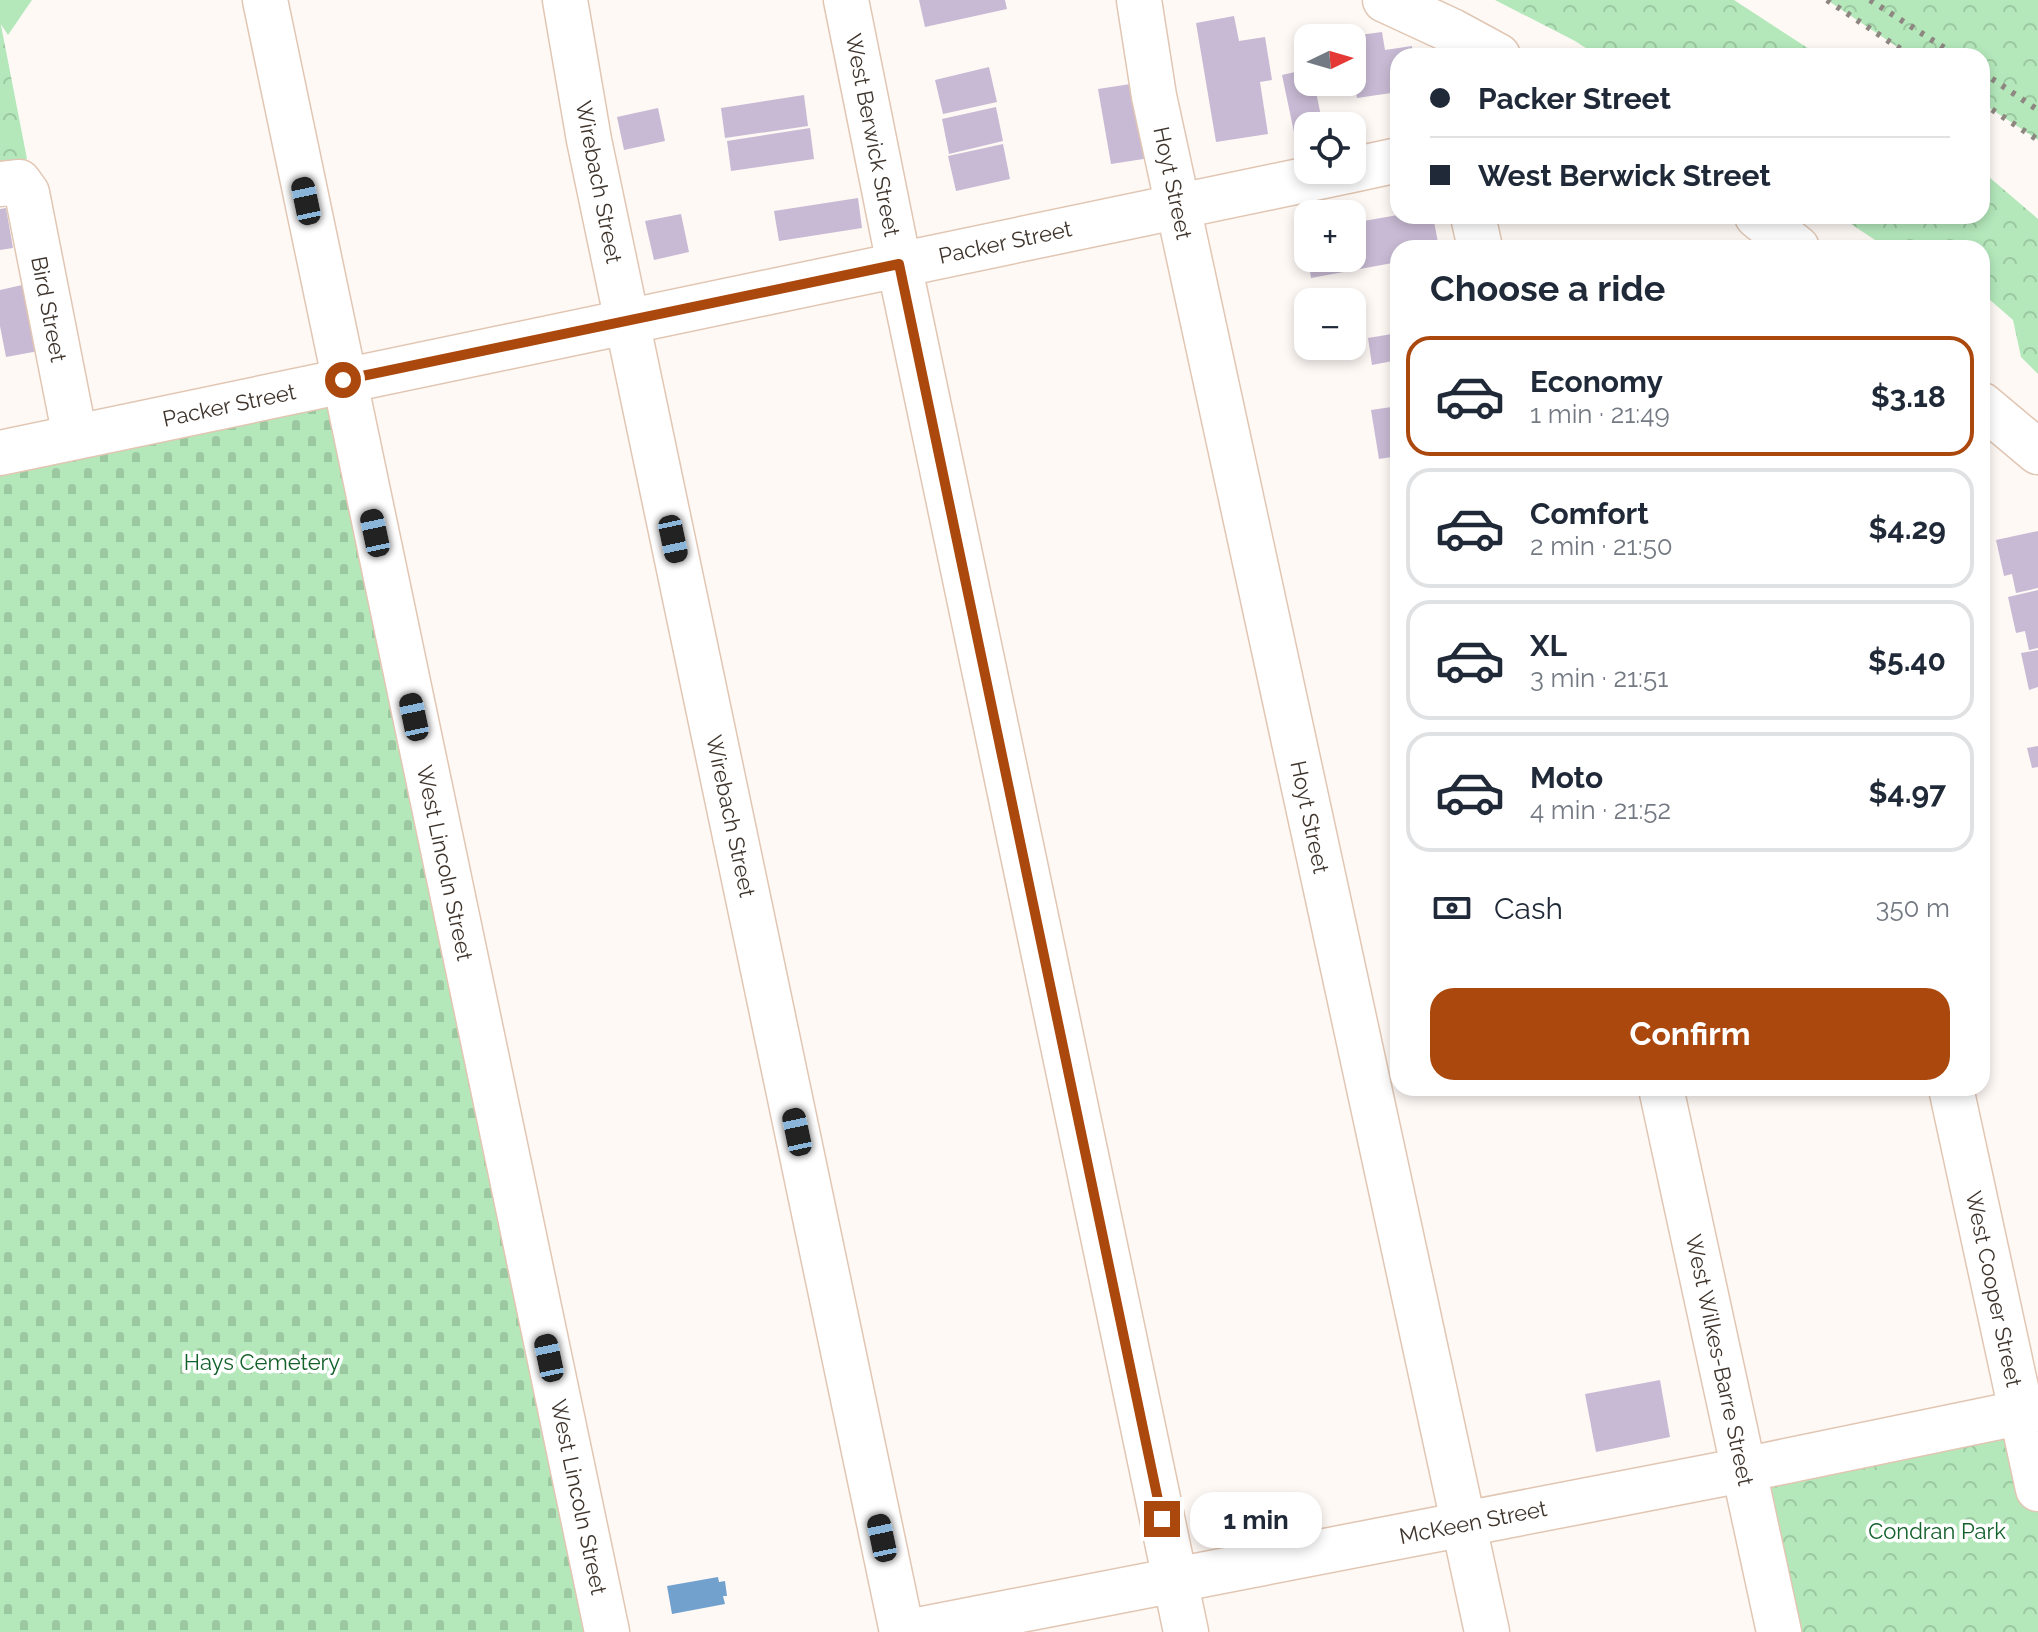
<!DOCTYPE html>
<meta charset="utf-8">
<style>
:root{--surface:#fff;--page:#f2f2f3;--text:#1f2937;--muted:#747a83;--line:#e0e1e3;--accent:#ab480d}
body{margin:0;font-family:Raleway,sans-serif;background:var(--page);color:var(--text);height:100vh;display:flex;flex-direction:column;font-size:30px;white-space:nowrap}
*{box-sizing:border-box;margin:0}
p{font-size:26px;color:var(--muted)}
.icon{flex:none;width:44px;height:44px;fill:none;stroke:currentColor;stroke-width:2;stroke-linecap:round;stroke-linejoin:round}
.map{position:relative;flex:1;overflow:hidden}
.details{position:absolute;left:1390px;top:240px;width:600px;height:856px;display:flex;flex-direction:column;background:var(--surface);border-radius:24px;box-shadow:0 4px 12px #0003}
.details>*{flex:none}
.hud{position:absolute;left:1390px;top:48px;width:600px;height:176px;border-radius:24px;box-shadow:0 4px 12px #0003;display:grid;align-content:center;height:176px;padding:0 40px;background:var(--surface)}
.needle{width:52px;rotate:85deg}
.tools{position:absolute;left:1294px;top:24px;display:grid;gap:16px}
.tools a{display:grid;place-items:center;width:72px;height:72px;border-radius:16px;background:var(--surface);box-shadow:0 4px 12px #0003;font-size:40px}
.end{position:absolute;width:36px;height:36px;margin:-18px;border:10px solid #ab480d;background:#fff;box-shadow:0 0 0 4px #fff}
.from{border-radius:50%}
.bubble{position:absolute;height:56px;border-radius:24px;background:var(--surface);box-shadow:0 4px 12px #0003;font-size:26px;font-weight:700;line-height:56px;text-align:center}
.car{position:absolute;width:24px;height:48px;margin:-24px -12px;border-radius:10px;box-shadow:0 0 6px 2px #0007;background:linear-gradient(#222 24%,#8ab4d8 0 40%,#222 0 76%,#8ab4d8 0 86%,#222 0)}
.hud b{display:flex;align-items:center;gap:28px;height:76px;font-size:30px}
.hud b+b{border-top:2px solid var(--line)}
.hud i{width:20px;height:20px;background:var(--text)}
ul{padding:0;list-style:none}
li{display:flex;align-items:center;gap:24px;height:120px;margin:0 16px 12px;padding:0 24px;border:4px solid var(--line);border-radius:24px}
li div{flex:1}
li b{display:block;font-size:30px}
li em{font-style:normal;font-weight:700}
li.on{border-color:var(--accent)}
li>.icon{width:72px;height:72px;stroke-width:1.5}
h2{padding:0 40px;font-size:36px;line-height:96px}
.pay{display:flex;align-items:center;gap:20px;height:88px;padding:0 40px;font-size:30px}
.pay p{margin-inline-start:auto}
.button{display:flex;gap:16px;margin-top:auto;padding:16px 40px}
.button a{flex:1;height:92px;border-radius:24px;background:var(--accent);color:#fff;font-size:32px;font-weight:700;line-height:92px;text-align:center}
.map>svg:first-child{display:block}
.grass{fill:#b4e8bb}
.forest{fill:url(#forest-crowns)}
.cemetery{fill:url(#cemetery-stones)}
.water{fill:#72a1cd}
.building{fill:#c8bad4}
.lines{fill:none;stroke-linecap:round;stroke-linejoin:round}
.minor-casing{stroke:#e1c6b3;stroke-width:47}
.minor{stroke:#fff;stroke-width:44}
.rail{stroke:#8e8680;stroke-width:6;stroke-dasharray:4 8;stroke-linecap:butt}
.route{stroke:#ab480d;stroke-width:10}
.labels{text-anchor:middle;stroke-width:7;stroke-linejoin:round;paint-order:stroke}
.street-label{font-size:22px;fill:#3f352d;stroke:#fff}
.park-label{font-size:22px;fill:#13612a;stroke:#fff}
</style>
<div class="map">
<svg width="2038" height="1632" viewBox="0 0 2038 1632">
<defs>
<pattern id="forest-crowns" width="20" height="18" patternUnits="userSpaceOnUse" patternTransform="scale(2)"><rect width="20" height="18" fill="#b4e8bb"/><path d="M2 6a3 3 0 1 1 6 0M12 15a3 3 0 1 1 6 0" fill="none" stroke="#9cc8a1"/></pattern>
<pattern id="cemetery-stones" width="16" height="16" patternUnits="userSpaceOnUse" patternTransform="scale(2)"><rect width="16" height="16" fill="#b4e8bb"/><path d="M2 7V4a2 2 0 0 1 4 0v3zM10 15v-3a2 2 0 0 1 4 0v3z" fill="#9cc8a1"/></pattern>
</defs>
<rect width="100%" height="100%" fill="#fef9f5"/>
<!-- grass -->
<path class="grass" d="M0,0H32L8,35L0,23Z"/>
<!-- forest -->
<path class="forest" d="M1495,0H1734L1820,56H1598L1575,41Z
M1827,0H2038V140L1982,103V56H1911Z
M0,20L27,159L0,165Z
M1982,171L2038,219V374L2021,357L2013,320L1982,293V248H1887L1839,216H1982Z
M2020,1413L2038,1489V1632H1779L1743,1470Z"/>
<!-- cemetery -->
<path class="cemetery" d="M334,401L586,1632H0V474Z"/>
<!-- water -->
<path class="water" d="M718,1577L719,1582L725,1581L727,1596H723L725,1604L672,1614L667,1586Z"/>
<!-- building -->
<path class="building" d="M919,0H1005L1007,9L925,27Z
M1234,16L1239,41L1265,37L1272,80L1260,82L1268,134L1216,142L1196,23Z
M1382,32L1385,50L1412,46L1413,56H1398V92L1357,98L1352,68V36Z
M989,67L997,102L943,114L935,80Z
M1308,69V82H1314L1323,126H1308V134L1295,137L1282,75Z
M1137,83L1150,158L1111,164L1098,89Z
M804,95L808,126L725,138L721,108Z
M996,107L1003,141L949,154L942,119Z
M658,108L665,141L624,150L617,117Z
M810,128L814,159L731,171L727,141Z
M1003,144L1010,179L956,191L948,156Z
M858,198L862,228L779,241L774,211Z
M6,208L13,248L0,250V209Z
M681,214L689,252L654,260L645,221Z
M1398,215L1433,216L1439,248H1398V262L1311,278L1308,258H1352V223Z
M31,283L44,350L6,357L0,326V290Z
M1398,333V360L1372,365L1368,338Z
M1398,406V456L1379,459L1371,410Z
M2038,531V588L2016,593L2012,574L2004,576L1996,540Z
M2038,590V648L2029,650L2025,631L2016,633L2008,597Z
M2038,650V687L2029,690L2021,653Z
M2038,746V767L2032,768L2027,748Z
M1660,1380L1670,1437L1596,1452L1585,1394Z"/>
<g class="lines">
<defs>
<path id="minor" d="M265,0L607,1632
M565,0L589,140L902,1632
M846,0L899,264L1186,1632
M1139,0L1154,96L1487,1632
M1385,0L1452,31L1498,56
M1352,170L1398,160
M0,184L19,182L27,193L75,437
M1473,216L1480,248
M1757,216L1797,248
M1982,405L2038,452
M0,453L1352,170
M1661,1088L1779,1632
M1951,1088L2038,1489
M907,1632L1743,1470L2038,1409"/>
</defs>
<!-- minor casing -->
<use href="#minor" class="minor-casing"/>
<!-- minor -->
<use href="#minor" class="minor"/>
<!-- rail -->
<path class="rail" d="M1827,0L1911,56
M1870,0L1957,56
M1982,72L2038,110
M1982,103L2038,140"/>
</g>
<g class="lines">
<!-- route -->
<path class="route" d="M343,380L899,264L1162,1519"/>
</g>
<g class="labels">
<!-- street labels -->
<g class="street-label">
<text transform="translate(873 135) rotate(79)" y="8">West Berwick Street</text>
<text transform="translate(599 182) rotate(79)" y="8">Wirebach Street</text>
<text transform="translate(1173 183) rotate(78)" y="8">Hoyt Street</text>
<text transform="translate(1005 242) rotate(-12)" y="8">Packer Street</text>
<text transform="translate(49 309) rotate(79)" y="8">Bird Street</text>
<text transform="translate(229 405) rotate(-12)" y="8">Packer Street</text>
<text transform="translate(731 816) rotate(78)" y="8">Wirebach Street</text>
<text transform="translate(1310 817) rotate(78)" y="8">Hoyt Street</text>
<text transform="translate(445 863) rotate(78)" y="8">West Lincoln Street</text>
<text transform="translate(1994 1289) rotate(78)" y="8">West Cooper Street</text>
<text transform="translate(1720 1360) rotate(78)" y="8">West Wilkes-Barre Street</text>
<text transform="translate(579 1497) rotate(78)" y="8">West Lincoln Street</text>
<text transform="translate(1473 1522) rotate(-11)" y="8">McKeen Street</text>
</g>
<!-- park labels -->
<g class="park-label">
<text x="262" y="1370">Hays Cemetery</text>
<text x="1937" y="1539">Condran Park</text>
</g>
</g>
</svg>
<div class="tools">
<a><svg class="needle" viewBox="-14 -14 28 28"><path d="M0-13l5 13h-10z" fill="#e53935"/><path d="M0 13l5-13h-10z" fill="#747a83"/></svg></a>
<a><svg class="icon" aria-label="locate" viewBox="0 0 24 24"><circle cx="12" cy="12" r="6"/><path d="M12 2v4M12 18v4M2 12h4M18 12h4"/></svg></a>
<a>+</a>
<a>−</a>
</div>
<i class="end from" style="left:343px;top:380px"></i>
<i class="end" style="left:1162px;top:1519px"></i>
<div class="bubble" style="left:1190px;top:1492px;width:132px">1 min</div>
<i class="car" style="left:306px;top:201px;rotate:348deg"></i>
<i class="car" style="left:375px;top:533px;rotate:348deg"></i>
<i class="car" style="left:673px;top:539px;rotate:168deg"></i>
<i class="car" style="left:414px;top:717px;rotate:348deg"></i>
<i class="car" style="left:797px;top:1132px;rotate:348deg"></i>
<i class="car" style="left:549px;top:1358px;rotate:348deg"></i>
<i class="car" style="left:882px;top:1538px;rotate:348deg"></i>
<div class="hud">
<b><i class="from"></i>Packer Street</b>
<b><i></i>West Berwick Street</b>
</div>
<section class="details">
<h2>Choose a ride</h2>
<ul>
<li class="on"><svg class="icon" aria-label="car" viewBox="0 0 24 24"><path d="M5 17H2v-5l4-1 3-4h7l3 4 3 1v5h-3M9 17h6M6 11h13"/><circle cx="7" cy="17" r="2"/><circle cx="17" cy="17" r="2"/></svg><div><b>Economy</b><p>1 min · 21:49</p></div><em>$3.18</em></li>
<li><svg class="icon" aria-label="car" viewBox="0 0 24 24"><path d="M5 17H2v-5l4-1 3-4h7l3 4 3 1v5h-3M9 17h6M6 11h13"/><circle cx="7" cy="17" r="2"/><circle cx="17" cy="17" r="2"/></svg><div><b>Comfort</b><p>2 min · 21:50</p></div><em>$4.29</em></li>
<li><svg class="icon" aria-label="car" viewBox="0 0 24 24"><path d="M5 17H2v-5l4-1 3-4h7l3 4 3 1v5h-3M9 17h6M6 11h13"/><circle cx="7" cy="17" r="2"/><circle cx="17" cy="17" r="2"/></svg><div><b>XL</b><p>3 min · 21:51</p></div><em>$5.40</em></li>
<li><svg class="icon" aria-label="car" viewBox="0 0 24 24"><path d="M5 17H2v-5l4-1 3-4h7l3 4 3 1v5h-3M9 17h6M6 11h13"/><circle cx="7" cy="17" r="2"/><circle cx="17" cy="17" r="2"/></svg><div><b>Moto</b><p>4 min · 21:52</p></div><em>$4.97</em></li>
</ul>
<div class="pay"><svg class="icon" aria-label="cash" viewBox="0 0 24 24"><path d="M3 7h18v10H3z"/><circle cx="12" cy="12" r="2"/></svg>Cash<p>350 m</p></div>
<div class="button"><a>Confirm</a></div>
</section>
</div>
